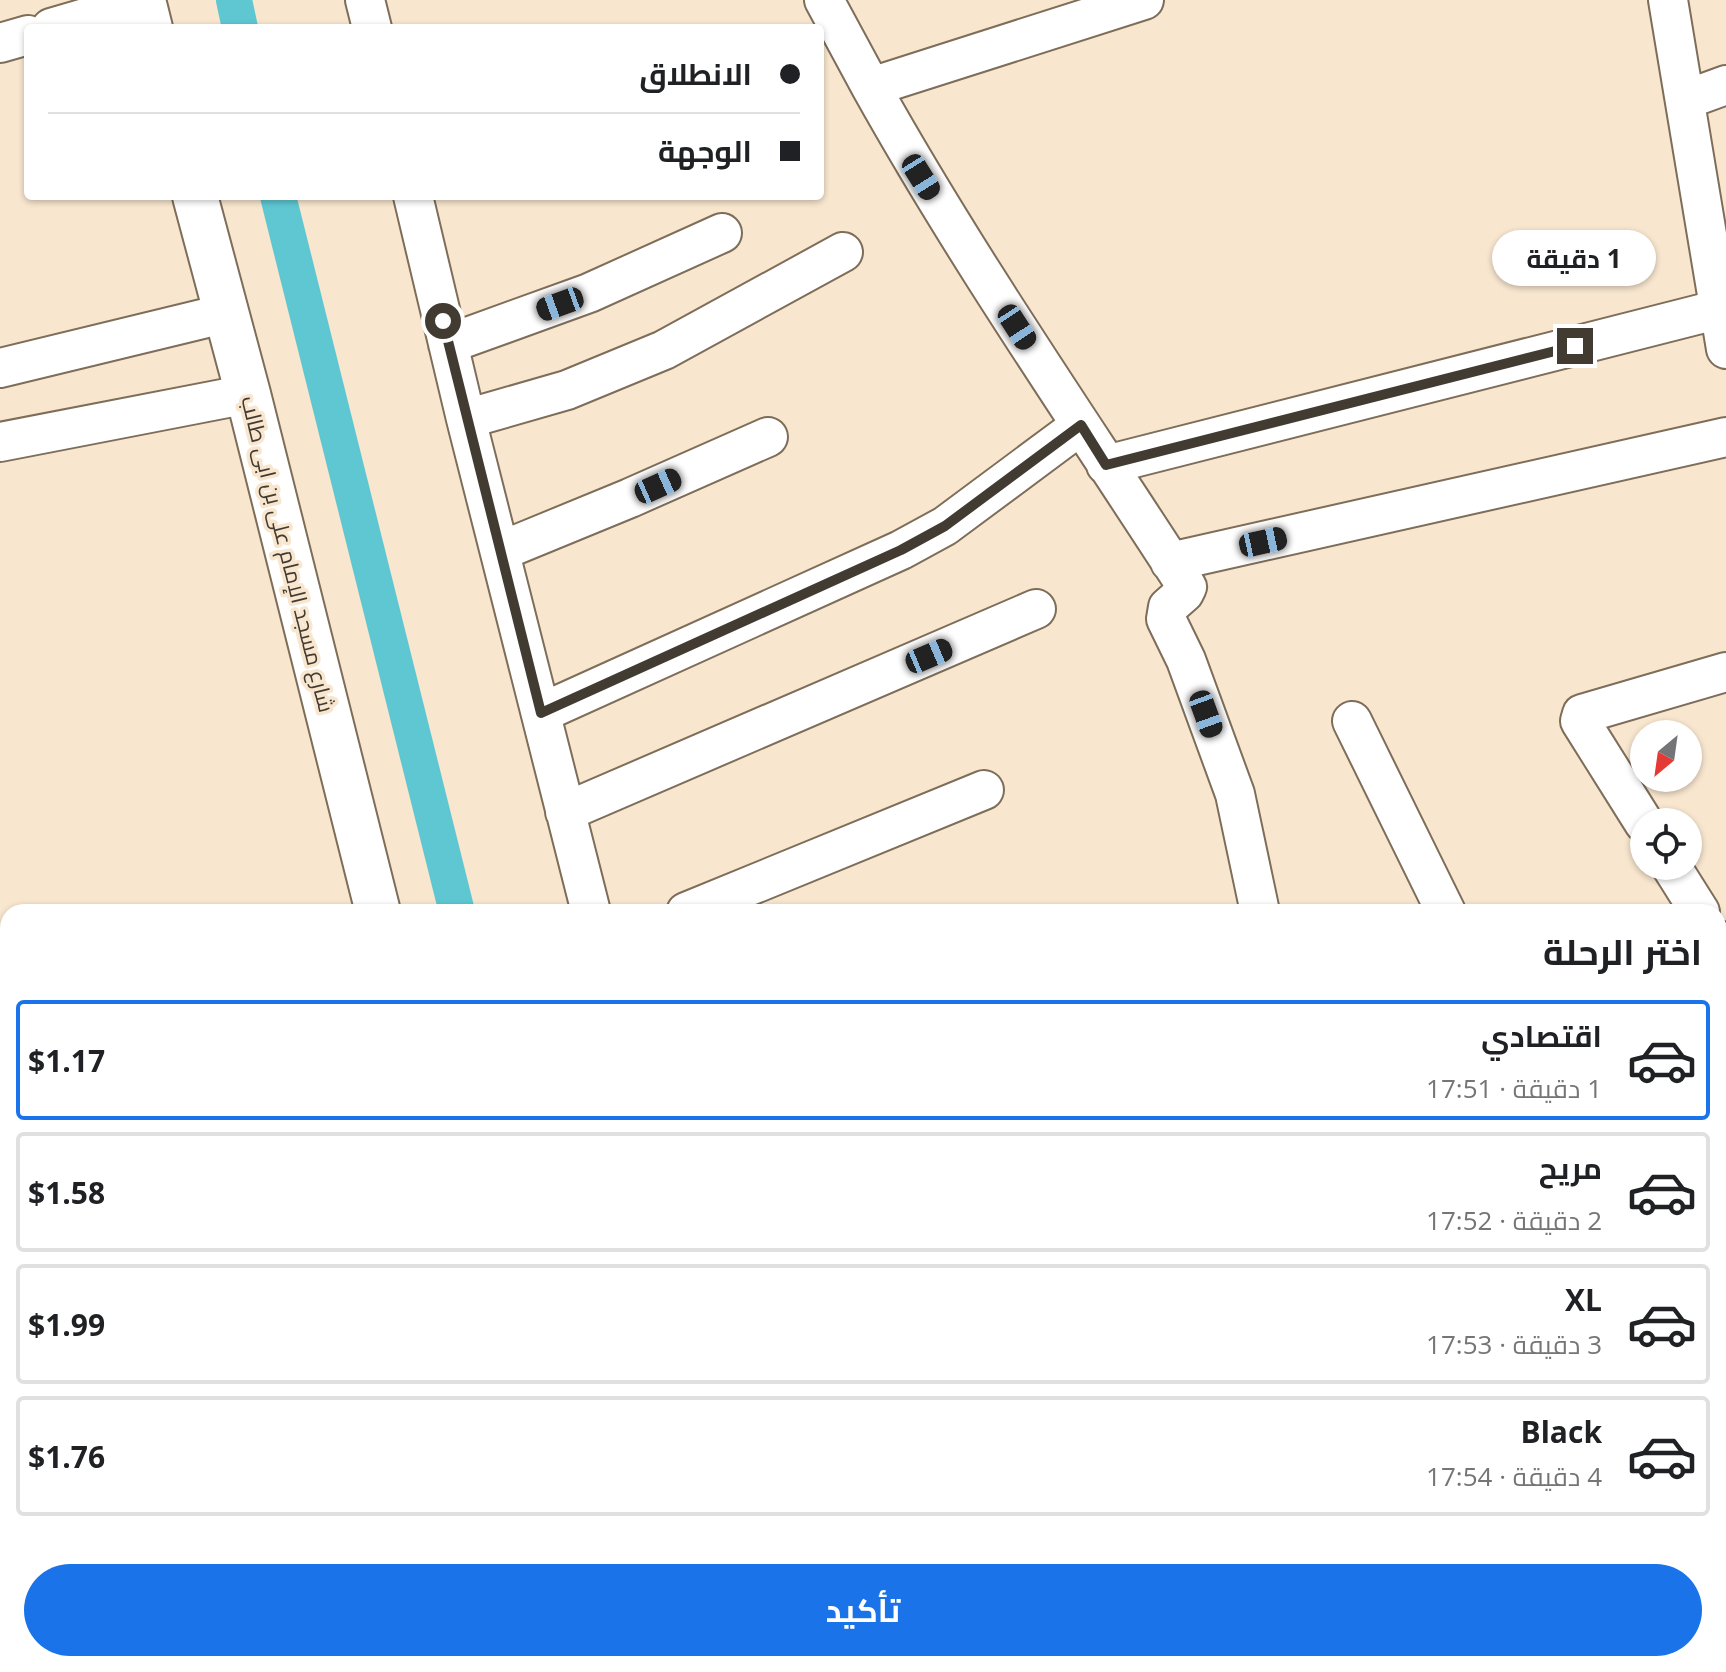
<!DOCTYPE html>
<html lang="ar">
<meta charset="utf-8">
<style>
:root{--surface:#fff;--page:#f6f6f6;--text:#202124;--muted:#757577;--line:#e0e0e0;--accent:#1a73e8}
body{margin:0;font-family:"Open Sans",Cairo,sans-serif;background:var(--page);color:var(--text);direction:rtl;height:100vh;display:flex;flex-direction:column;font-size:30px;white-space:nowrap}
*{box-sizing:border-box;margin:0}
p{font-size:26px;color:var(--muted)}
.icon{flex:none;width:44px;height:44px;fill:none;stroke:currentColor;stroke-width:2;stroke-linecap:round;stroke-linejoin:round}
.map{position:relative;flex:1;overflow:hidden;direction:ltr}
.drawer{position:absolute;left:0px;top:904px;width:1726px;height:768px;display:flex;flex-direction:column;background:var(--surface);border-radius:24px 24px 0 0;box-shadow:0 2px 6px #0004;direction:rtl}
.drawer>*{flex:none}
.banner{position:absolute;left:24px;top:24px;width:800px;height:176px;border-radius:8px;box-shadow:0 2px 6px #0004;direction:rtl;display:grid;align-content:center;height:176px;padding:0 24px;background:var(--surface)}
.needle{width:52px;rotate:209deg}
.buttons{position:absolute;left:1630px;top:720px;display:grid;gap:16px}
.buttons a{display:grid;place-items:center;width:72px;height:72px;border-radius:50%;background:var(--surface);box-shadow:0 2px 6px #0004;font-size:40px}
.end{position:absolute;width:36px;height:36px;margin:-18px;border:10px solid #423b32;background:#fff;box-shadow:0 0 0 4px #fff}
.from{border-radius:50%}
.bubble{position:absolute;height:56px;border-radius:28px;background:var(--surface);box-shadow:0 2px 6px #0004;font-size:26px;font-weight:700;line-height:56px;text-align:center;direction:rtl}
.car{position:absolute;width:24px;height:48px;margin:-24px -12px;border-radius:10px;box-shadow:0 0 6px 2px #0007;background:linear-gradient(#222 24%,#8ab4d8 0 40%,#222 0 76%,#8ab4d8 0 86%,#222 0)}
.banner b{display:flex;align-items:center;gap:28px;height:76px;font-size:30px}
.banner b+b{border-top:2px solid var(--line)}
.banner i{width:20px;height:20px;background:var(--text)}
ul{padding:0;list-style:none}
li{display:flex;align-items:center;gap:24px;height:120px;margin:0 16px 12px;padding:0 8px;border:4px solid var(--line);border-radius:8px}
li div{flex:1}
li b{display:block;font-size:30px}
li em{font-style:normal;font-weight:700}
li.selected{border-color:var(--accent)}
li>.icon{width:72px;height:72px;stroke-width:1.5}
h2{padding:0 24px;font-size:36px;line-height:96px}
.action{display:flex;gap:16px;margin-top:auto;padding:16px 24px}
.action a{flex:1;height:92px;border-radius:48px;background:var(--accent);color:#fff;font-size:32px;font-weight:700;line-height:92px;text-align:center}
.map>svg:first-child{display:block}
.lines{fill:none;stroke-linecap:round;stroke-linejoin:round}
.canal{stroke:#5ec7d2;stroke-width:36}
.minor-casing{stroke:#7d6d59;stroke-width:42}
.tertiary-casing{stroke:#7d6d59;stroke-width:48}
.minor{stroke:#fff;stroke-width:38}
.tertiary{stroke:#fff;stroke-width:44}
.route{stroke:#423b32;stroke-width:10}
.labels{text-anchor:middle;stroke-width:7;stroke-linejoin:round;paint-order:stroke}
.street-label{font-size:22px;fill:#423b32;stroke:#f8e6cf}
</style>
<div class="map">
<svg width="1726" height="1672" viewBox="0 0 1726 1672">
<rect width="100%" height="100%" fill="#f8e6cf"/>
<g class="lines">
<!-- canal -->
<path class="canal" d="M234,0L240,28
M278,196L457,912
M646,1664L648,1672"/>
<defs>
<path id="minor" d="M365,0L372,28
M824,0L871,87L1144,0
M1668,0L1726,349
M51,28L143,1
M0,43L28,35
M871,87C967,259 1080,421 1187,587L1184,593L1168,607L1166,619L1186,660L1235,794L1260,912
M1685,100L1726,85
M413,196L466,419L591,912
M448,344L589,293L722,233
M0,368L227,313
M466,419L567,390L664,350L843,252
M0,442L248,394
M1106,465L1720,309
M501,551L630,498L768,437
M1170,562L1726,437
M541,713L901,550L945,526L1081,425
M1352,721L1446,912
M565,812L1036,609
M1644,823L1580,721L1582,714L1726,672
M1671,866L1700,912
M686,912L984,790
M1718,940L1726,952
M1718,1025L1726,1016
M0,1076L8,1109
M1718,1218L1726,1211
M0,1305L8,1302
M163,1664L166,1672
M784,1664L785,1672
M1036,1672L1046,1664
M1202,1672L1210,1664"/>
<path id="tertiary" d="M143,0L150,28
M195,196L248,394L378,912
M560,1664L562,1672"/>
</defs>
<!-- minor casing -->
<use href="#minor" class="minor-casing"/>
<!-- tertiary casing -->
<use href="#tertiary" class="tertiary-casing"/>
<!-- minor -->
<use href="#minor" class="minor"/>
<!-- tertiary -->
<use href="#tertiary" class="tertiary"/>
</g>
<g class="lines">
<!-- route -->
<path class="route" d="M443,321L541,713L901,550L945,526L1081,425L1106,465L1575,346"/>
</g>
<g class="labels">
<!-- street labels -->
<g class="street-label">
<text transform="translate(288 554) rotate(76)" y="8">شارع مسجد الإمام على بن ابى طالب</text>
</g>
</g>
</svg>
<div class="buttons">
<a><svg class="needle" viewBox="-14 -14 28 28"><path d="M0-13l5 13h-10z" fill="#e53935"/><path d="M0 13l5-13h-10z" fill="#757577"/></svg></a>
<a><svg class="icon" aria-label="locate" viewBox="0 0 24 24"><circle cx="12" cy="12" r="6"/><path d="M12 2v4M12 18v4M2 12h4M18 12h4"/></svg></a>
</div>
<i class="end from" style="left:443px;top:321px"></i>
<i class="end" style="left:1575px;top:346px"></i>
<div class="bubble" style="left:1492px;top:230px;width:164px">1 دقيقة</div>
<i class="car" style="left:921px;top:177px;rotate:148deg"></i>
<i class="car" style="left:560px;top:304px;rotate:250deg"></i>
<i class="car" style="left:1017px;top:327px;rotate:147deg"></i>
<i class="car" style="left:658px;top:486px;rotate:66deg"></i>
<i class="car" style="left:1263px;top:542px;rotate:78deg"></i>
<i class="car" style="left:929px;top:656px;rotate:67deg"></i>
<i class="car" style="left:1206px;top:714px;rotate:160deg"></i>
<div class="banner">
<b><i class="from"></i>الانطلاق</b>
<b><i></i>الوجهة</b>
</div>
<section class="drawer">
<h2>اختر الرحلة</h2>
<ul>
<li class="selected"><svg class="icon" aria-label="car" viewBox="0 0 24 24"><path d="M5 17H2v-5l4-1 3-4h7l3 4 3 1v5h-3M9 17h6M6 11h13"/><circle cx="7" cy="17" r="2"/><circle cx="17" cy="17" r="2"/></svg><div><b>اقتصادي</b><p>1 دقيقة · 17:51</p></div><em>$1.17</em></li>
<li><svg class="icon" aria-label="car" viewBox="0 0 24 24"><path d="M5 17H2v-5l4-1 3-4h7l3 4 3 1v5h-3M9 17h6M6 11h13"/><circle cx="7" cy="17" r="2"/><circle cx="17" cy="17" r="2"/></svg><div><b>مريح</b><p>2 دقيقة · 17:52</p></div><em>$1.58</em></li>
<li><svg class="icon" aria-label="car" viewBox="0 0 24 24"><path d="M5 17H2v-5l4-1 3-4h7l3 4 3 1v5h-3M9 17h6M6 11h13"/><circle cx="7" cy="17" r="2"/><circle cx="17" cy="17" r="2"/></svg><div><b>XL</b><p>3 دقيقة · 17:53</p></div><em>$1.99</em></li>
<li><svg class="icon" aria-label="car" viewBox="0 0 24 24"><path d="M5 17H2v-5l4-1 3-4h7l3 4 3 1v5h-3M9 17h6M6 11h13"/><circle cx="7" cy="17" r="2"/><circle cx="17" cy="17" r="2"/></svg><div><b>Black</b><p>4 دقيقة · 17:54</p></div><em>$1.76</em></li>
</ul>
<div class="action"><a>تأكيد</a></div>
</section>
</div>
